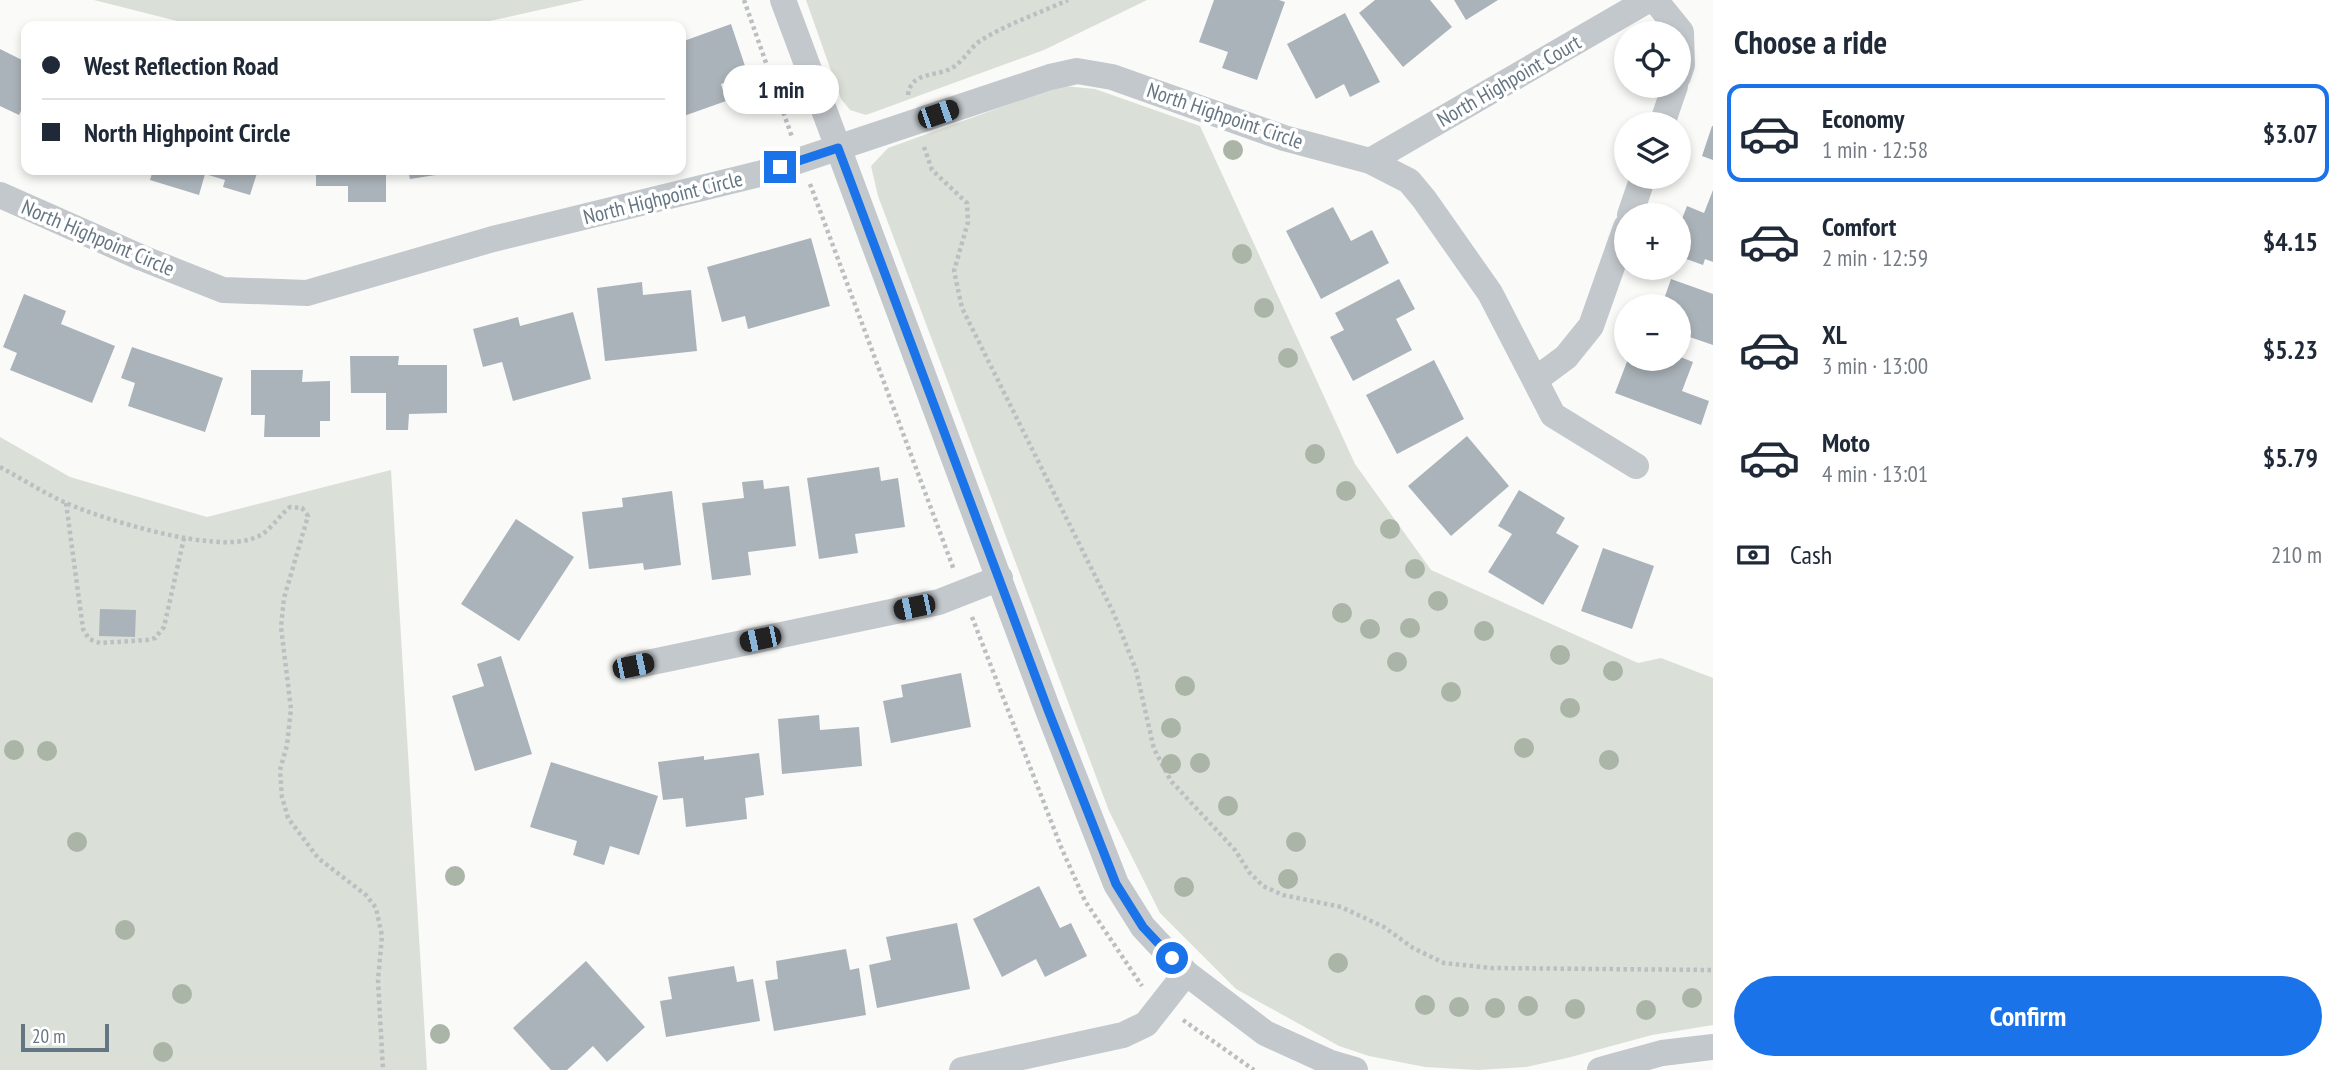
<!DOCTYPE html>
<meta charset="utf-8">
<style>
:root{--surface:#fff;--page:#f2f2f3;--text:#1f2937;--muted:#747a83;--line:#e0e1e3;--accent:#1a73e8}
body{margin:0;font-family:"PT Sans Narrow",sans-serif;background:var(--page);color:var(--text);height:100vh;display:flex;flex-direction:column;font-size:26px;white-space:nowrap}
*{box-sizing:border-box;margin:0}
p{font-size:23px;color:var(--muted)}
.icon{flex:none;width:38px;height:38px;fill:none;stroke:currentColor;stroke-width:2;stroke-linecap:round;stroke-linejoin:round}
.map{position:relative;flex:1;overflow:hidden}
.side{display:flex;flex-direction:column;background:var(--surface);width:630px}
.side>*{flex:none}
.guide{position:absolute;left:21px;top:21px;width:665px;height:154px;border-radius:14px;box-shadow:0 4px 10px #0003;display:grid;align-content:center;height:154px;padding:0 21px;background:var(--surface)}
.tools{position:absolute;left:1614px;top:21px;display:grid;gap:14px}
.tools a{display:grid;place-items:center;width:77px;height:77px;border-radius:50%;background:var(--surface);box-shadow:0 4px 10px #0003;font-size:35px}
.scale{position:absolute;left:21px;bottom:18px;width:88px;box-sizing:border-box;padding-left:7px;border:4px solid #657683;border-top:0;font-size:19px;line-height:24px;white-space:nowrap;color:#657683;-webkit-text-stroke:5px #fff;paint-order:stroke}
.end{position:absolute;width:32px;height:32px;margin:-16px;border:9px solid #1a73e8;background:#fff;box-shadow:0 0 0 4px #fff}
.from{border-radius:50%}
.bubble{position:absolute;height:49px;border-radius:24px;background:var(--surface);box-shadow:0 4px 10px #0003;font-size:23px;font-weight:600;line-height:49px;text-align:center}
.car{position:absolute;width:21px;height:42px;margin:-21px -10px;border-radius:9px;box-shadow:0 0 5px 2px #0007;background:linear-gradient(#222 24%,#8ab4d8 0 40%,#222 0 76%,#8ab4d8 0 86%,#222 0)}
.guide b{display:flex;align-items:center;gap:24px;height:66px;font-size:26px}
.guide b+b{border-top:2px solid var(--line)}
.guide i{width:18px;height:18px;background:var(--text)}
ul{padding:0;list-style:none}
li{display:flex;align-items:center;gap:21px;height:98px;margin:0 14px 10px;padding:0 7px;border:4px solid transparent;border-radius:14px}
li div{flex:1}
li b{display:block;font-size:26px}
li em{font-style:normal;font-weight:600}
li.active{border-color:var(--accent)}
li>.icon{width:63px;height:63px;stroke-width:1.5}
h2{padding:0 21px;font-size:32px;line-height:84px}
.pay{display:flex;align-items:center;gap:18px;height:77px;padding:0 21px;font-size:26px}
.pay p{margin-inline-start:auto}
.action{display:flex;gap:14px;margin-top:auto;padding:14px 21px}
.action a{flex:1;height:80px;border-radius:42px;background:var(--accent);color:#fff;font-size:28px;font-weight:600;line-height:80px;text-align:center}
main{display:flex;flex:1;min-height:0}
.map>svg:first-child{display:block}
.green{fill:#dadfd7}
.building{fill:#aab3b9}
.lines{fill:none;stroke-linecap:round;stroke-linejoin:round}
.path{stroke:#bbbfc2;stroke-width:4.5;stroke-dasharray:3.5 3.5;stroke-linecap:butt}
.minor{stroke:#c3c8cc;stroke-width:26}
.tree{fill:#aab4a7}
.route{stroke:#1a73e8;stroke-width:9}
.labels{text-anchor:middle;stroke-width:7;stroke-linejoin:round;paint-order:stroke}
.street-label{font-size:21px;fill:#657683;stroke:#fff}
</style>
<main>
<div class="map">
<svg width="1713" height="1070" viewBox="0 0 1713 1070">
<rect width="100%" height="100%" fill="#fafaf8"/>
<!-- green -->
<path class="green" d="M94,0H584L467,26H197Z
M806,0H1147L1044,50L866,115L850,110L841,99Z
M1064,86L1095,89L1200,126L1355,464L1431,570L1638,663L1661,658L1713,678V1025L1652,1035L1567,1058L1526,1067L1478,1070L1425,1067L1369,1056L1339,1046L1236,989L1160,913L1109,811L878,196L871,166L888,148L1040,93Z
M0,437L70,477L207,517L391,470L427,1070H0Z"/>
<!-- building -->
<path class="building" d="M1214,0H1279L1285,2L1257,80L1222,68L1228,52L1199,42Z
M1375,0H1430L1452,27L1403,67L1359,13Z
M1454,0H1498L1466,20Z
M1345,13L1380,82L1350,97L1344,84L1316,99L1287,44Z
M731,24L748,75L721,84L726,101L681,117V42Z
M0,49L26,62V100L19,115L0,106Z
M1712,126H1713V160L1702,156Z
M153,170H258L250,195L223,187L225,180L205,174L199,195L150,180Z
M316,170H386V202H348V186H316Z
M408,170H461V171L410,179Z
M1713,190V262L1705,259L1703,265L1678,256V229L1687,206L1704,213Z
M1333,207L1351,241L1372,230L1389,263L1321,299L1286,231Z
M811,238L830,306L748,329L745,316L722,322L707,267Z
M1399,279L1415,309L1396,319L1412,350L1353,381L1330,337L1344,330L1335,313Z
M1671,279L1713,294V345L1678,333V306H1651L1654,296L1664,299Z
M642,282L643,295L691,290L697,351L605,361L597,288Z
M24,294L66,311L61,324L115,346L92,403L10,370L17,353L3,347Z
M573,312L591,379L513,401L502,362L483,367L473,329L518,317L520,326Z
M132,347L223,378L205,432L128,406L135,383L121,378Z
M350,356H399L398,365H447V413L409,414L408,430H386V393H351Z
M1678,356L1693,362L1682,391L1709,401L1701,425L1615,393L1628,359H1678Z
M1434,360L1464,419L1397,454L1366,395Z
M251,370H303L302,382L330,381V421H320V437H264L265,415H251Z
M1467,436L1509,486L1451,536L1408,486Z
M879,467L881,481L898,478L905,527L855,534L858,553L819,559L807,478Z
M763,480L764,489L789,486L796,546L748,552L751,575L712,580L702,503L744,498L742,482Z
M1519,490L1565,518L1556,533L1579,546L1543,605L1488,572L1512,534L1498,526Z
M672,491L681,565L644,570L643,563L589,569L582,512L623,507L622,498Z
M516,519L574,557L519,641L461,604Z
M1603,548L1654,566L1632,629L1581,611Z
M100,609L136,610L135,637L99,636Z
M501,656L532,754L475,771L452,696L484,686L477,664Z
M961,673L971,727L891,743L883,701L903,697L901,685Z
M819,715L820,730L859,727L862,766L782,774L778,719Z
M759,753L764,795L745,798L747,819L686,827L683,798L663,800L658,762L704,756V760Z
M551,762L658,796L639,855L610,846L604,865L573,855L577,841L530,827Z
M1039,886L1060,928L1071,923L1087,956L1045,977L1036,959L1002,977L973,919Z
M957,923L970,989L877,1008L869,965L891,960L886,937Z
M846,949L850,970L859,968L866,1015L774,1031L765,981L778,979L776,961Z
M586,961L645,1027L607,1062L593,1046L567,1070H551L513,1028Z
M734,966L737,982L753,979L760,1021L666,1037L660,1001L672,999L668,977Z"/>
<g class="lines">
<!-- path -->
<path class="path" d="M744,0L792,137
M908,95C911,70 938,78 955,66C965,59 972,45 983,39C1009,23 1040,13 1068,0
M924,147L932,170L967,203L968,222L954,271L962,308L1114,614L1136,670L1154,749L1171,781L1235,850L1249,872L1263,886L1283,895L1341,907L1384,927L1413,948L1444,963L1491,968L1713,970
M810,184L954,570
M0,467C22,479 44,493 66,503C105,520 215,554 254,538C271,532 276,518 290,507L302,508L308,516L284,598L281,627L291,709L287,745L280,770L282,797L288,818L318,858L366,895L376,908L382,936L378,980L383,1070
M66,503L83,629L89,639L100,643L147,640L155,638L164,627L184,538
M972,617L1061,847L1085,901L1142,986
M1183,1020L1254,1070"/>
<!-- minor -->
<path class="minor" d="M783,0L1048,710L1116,884L1143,927L1186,973L1265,1033L1331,1063L1355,1070
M1655,0L1681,32L1682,65L1678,77
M1662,124L1675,86
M1370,161L1648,0
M0,195L142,258L223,290L307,293L493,239L759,174L1050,77L1077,71L1112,77L1284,138L1370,161L1409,181L1424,199L1490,293L1553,415L1636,466
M1630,215L1643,177
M1535,380L1566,357L1591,326L1626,227
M633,666L939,602L1000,578
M962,1070L1123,1035L1146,1024L1186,973
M1600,1070L1662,1053L1713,1047"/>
</g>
<!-- trees -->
<g class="tree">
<circle cx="1233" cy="150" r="10"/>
<circle cx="1242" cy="254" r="10"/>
<circle cx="1264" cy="308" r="10"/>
<circle cx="1288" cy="358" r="10"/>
<circle cx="1315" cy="454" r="10"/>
<circle cx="1346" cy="491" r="10"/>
<circle cx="1390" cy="529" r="10"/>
<circle cx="1415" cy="569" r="10"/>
<circle cx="1438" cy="601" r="10"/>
<circle cx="1342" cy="613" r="10"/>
<circle cx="1410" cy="628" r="10"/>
<circle cx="1370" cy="629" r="10"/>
<circle cx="1484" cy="631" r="10"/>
<circle cx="1560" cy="655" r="10"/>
<circle cx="1397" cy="662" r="10"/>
<circle cx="1613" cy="671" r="10"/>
<circle cx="1185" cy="686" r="10"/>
<circle cx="1451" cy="692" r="10"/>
<circle cx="1570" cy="708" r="10"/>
<circle cx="1171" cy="728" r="10"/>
<circle cx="1524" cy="748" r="10"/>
<circle cx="14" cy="750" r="10"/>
<circle cx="47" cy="751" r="10"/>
<circle cx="1609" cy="760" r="10"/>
<circle cx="1200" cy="763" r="10"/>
<circle cx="1171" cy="764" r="10"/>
<circle cx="1228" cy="806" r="10"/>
<circle cx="77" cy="842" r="10"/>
<circle cx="1296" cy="842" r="10"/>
<circle cx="455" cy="876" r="10"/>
<circle cx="1288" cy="879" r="10"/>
<circle cx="1184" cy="887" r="10"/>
<circle cx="125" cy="930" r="10"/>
<circle cx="1338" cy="963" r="10"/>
<circle cx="182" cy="994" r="10"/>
<circle cx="1692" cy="998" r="10"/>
<circle cx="1425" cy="1005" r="10"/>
<circle cx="1528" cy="1006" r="10"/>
<circle cx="1459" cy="1007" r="10"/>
<circle cx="1495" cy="1008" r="10"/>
<circle cx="1575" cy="1009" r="10"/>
<circle cx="1646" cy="1010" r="10"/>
<circle cx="440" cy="1034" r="10"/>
<circle cx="163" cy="1052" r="10"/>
</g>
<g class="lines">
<!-- route -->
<path class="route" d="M780,167L838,148L1048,710L1116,884L1143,927L1172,958"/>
</g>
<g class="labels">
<!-- street labels -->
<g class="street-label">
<text transform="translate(1509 81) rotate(-30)" y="7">North Highpoint Court</text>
<text transform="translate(1225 116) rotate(19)" y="7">North Highpoint Circle</text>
<text transform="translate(663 198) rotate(-14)" y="7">North Highpoint Circle</text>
<text transform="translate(98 238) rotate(23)" y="7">North Highpoint Circle</text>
</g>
</g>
</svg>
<div class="tools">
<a><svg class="icon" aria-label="locate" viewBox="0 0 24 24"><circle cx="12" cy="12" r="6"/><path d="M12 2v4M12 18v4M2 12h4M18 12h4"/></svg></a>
<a><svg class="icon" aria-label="layers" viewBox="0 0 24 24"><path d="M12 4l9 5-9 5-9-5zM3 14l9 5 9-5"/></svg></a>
<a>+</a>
<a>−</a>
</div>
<div class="scale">20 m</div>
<i class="end from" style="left:1172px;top:958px"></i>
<i class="end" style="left:780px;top:167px"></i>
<div class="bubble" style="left:723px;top:65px;width:116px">1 min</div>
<i class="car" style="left:938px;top:114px;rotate:71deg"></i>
<i class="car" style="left:914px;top:607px;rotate:258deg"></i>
<i class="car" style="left:760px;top:639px;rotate:258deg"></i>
<i class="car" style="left:633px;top:666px;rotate:78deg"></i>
<div class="guide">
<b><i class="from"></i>West Reflection Road</b>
<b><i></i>North Highpoint Circle</b>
</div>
</div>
<section class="side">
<h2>Choose a ride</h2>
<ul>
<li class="active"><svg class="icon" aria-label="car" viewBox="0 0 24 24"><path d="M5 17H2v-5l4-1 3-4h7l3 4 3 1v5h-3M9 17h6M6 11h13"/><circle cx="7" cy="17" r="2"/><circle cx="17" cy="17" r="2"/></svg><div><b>Economy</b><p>1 min · 12:58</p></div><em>$3.07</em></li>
<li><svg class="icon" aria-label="car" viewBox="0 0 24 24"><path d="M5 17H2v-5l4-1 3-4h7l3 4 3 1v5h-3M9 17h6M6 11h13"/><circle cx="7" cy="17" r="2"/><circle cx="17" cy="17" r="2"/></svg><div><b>Comfort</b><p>2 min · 12:59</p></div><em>$4.15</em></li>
<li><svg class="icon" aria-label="car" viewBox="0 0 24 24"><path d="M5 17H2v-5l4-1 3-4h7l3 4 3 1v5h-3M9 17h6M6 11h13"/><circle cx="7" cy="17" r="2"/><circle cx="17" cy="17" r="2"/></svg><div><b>XL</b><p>3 min · 13:00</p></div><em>$5.23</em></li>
<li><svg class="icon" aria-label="car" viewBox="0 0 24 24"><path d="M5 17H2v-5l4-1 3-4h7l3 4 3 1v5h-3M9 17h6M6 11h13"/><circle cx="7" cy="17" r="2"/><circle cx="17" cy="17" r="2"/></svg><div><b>Moto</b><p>4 min · 13:01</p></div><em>$5.79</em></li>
</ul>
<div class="pay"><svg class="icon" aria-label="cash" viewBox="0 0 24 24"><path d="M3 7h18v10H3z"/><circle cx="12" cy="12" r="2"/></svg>Cash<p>210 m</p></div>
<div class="action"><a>Confirm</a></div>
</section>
</main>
